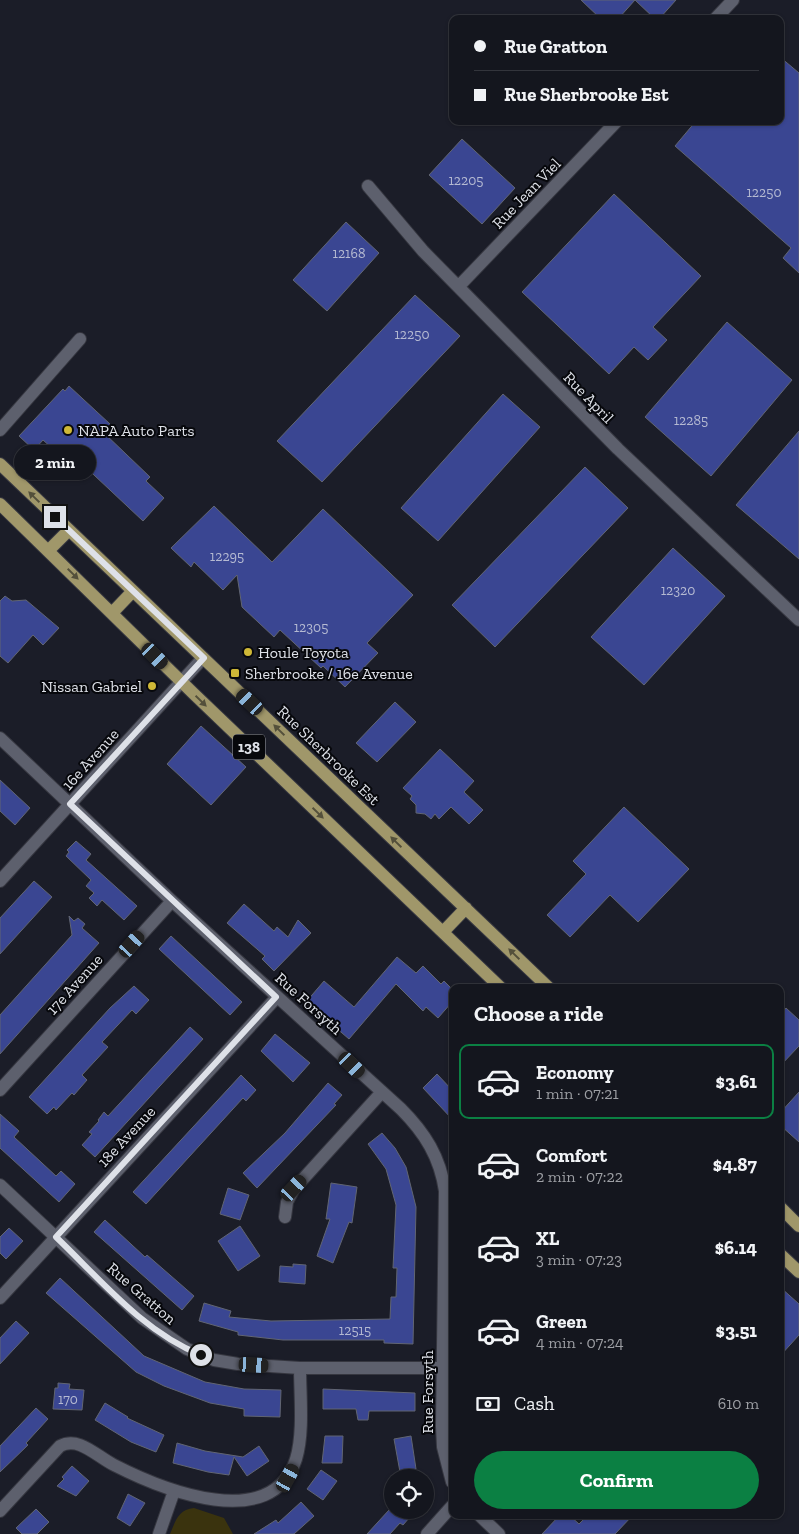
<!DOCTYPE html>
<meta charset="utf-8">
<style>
:root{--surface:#14161e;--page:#1d1f27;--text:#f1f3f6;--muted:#9d9fa4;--line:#33353c;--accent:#0b8043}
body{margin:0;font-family:"Zilla Slab",serif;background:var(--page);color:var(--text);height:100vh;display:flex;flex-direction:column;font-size:19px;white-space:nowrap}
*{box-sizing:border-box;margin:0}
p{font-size:16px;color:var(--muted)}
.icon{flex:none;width:28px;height:28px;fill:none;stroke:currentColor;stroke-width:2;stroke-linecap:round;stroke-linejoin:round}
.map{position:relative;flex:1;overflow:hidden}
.sheet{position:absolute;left:449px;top:984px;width:335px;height:535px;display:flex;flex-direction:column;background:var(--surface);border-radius:10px;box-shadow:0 1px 4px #0004,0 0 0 1px var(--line)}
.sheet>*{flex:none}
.hud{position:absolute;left:449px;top:15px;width:335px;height:110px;border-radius:10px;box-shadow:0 1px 4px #0004,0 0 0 1px var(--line);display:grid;align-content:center;height:110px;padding:0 25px;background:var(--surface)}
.tools{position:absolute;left:384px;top:1469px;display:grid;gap:10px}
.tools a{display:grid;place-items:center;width:50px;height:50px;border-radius:50%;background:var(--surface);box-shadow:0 1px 4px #0004,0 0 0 1px var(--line);font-size:25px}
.end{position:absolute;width:22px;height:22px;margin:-11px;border:6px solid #dee1e8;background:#111;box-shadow:0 0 0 2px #111}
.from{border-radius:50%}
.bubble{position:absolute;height:35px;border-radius:18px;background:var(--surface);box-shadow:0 1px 4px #0004,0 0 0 1px var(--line);font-size:16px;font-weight:700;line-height:35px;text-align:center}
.car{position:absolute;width:15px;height:30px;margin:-15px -8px;border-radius:6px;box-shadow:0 0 4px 1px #0007;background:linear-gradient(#222 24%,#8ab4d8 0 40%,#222 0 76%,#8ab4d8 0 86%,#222 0)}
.hud b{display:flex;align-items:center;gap:18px;height:48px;font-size:19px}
.hud b+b{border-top:1px solid var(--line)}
.hud i{width:12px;height:12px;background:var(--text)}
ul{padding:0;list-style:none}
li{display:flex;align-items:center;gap:15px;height:75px;margin:0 10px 8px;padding:0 15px;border:2px solid transparent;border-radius:10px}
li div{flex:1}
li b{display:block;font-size:19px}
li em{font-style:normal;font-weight:700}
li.current{border-color:var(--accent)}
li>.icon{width:45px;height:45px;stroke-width:1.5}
h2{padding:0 25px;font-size:22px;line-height:60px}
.pay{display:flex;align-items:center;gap:12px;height:55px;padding:0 25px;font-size:19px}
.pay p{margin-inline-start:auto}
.action{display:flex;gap:10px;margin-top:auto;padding:10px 25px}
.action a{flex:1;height:58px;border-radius:30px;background:var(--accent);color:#fff;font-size:20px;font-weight:700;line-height:58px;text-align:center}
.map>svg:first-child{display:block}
.green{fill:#3a330e}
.building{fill:#3a4692;stroke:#616572}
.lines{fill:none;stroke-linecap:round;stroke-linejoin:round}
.minor-casing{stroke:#363740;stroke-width:14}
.major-casing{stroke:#363740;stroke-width:14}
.minor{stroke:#5d606d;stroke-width:12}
.major{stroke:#a0976a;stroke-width:12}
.oneway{fill:#54503b}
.route{stroke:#dee1e8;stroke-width:6}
.poi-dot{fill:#cfb837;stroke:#07080c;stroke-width:2}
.labels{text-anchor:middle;stroke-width:4;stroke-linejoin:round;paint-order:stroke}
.number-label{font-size:14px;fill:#b5bad2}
.shield{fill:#07080c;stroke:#9ea0a6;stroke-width:1}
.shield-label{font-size:15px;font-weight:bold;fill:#dee1e8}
.street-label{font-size:16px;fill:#dee1e8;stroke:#07080c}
.poi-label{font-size:16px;fill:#dee1e8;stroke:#07080c;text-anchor:start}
</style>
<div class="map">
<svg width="799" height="1534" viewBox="0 0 799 1534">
<rect width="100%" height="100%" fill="#1b1d28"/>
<!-- green -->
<path class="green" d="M194,1508L224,1518L233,1534H170C176,1520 178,1510 194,1508Z"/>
<!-- building -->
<path class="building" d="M581,0H676L659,19H655L635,0L618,19H601Z
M780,57L799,73V273L783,258L791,248L675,146L696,121H780Z
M462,139L515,188L482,224L429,175Z
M614,194L701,276L653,327L667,340L648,360L634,347L609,374L522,292Z
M346,222L379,253L327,311L293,280Z
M415,295L460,336L322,482L277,441Z
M727,322L792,380L711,476L645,417Z
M69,386L110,424L103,432L150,477L146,481L164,498L143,521L78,460L72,466L43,440L34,450L19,436L63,389L65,391Z
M503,394L540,427L438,541L401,508Z
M799,431V559L736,505Z
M585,467L628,508L495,647L452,605Z
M214,506L272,562L323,509L413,595L367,643L378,653L345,687L323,666L321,668L280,630L274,637L242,607L237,575L223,590L194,562L191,567L171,548Z
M673,548L725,596L644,685L591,637Z
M5,596L12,601L26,600L59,628L43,645L33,635L8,663L0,656V601Z
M395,702L416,722L377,762L356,743Z
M201,726L246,767L211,805L167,764Z
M440,749L474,781L464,792L483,810L469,824L451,807L439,819L435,814L431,819L425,814L416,813V805L410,799L412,796L403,788Z
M0,780L30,808L15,825L0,811Z
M624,807L689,869L638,922L610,895L570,937L547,915L586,874L573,861Z
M76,841L91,854L86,860L137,906L124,920L102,900L97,906L89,898L94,893L86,886L91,880L66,856L69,852L67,850Z
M34,881L52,897L0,954V918Z
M244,904L274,931L277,927L288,937L298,920L311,933L274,971L262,959L265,956L227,923Z
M69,916L74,921L78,918L85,924L82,928L99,943L0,1054V1015L72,935Z
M171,936L242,1002L230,1015L159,949Z
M397,957L416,973L423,966L441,984L444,981L452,989V1002L438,1018L426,1007L423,1011L396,984L349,1039L306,1002L324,981L354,1007Z
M134,986L149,1000L136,1014L132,1010L102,1042L108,1047L82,1075L87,1080L74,1095L72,1093L56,1110L54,1107L47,1114L29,1097L110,1008Z
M786,1008L799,1020V1046L780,1066V1015Z
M190,1027L203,1039L95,1157L82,1145L92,1134L89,1132L99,1121L98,1120L104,1112L108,1116Z
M275,1034L310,1063L293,1082L261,1051Z
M437,1074L452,1090V1119L423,1088Z
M241,1075L256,1090L246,1101L243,1098L146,1204L133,1192Z
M328,1083L342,1095L334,1104L336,1105L257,1188L243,1173L285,1133Z
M799,1092V1142L780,1125V1113Z
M0,1114L19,1131L14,1137L56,1176L61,1171L75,1184L59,1202L0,1148Z
M382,1133L395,1148L406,1167L416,1207L413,1344L384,1343V1340H283L238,1335V1332L199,1321L204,1303L231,1311L229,1317L271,1321L390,1319L391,1297H396L397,1268H393L396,1205L386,1169L368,1144Z
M331,1183L357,1187L352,1223L349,1222L333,1263L317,1256L330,1219H326Z
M228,1188L249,1195L240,1220L220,1214Z
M105,1220L145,1257L147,1255L194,1296L182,1310L94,1232Z
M240,1226L260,1256L238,1271L218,1241Z
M9,1228L23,1241L6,1259L0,1253V1237Z
M293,1264L306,1265L305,1284L279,1282L280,1266L293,1267Z
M60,1278L144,1356L205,1382L244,1389L281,1390L280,1417L244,1416V1409L210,1403L164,1386L136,1372L46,1293Z
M780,1287L799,1304V1335L780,1356Z
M16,1321L29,1333L0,1364V1338Z
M58,1383L70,1384L69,1389L84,1390L82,1410L53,1409L55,1388H58Z
M323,1389L415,1393V1411H369L368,1420H358L356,1409H323Z
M105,1403L128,1417L127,1418L164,1435L156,1452L131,1442L95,1420Z
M36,1408L48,1419L26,1443L28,1445L0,1472V1446Z
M325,1436H343L342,1463H322Z
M411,1436L416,1469L400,1472L394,1439Z
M177,1443L205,1451L243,1457L259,1446L269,1461L247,1476L234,1457L229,1475L208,1472L173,1463Z
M72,1466L89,1481L76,1496L57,1486L64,1479L62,1477Z
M321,1470L337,1481L323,1500L307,1489Z
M128,1494L145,1503L130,1526L117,1518Z
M301,1502L314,1516L294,1534H254L276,1520L278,1523Z
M36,1509L49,1522L37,1534H22L16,1528Z
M389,1510H416L403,1525L400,1523L390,1534H367Z
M560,1515H569L579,1524L588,1515H633L615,1534H542Z"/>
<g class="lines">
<defs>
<path id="minor" d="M715,19L733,0
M368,186L423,251L618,449L799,620
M459,286L617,121
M0,430L80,339
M0,738L172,901L401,1109C425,1133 440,1157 445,1191L442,1426L443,1447L452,1482
M0,881L203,658
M0,1090L172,901
M0,1185L142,1318L187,1349L214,1360L238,1364L300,1368H442
M285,1217L287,1202L294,1189L381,1093
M0,1298L277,997
M0,1511L60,1446C79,1436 96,1456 114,1465C163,1490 272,1534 296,1459C304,1433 300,1395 300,1368
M479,1515L499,1534
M159,1534L174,1491
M427,1534L452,1506"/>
<path id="major" d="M0,464L549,988
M0,504L194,694L501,988
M49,550L69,530
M112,613L133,591
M443,932L466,908
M780,1207L799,1226
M780,1254L799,1272"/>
</defs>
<!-- minor casing -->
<use href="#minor" class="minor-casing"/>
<!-- major casing -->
<use href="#major" class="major-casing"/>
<!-- minor -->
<use href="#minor" class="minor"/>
<!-- major -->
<use href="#major" class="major"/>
</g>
<!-- one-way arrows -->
<defs><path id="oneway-solid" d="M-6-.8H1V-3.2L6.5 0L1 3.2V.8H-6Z" transform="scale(1.25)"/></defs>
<g class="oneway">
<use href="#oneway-solid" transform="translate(34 497) rotate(-136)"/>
<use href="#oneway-solid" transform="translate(73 574) rotate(45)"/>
<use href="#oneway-solid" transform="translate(201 701) rotate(44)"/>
<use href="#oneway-solid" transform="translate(279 730) rotate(-136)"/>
<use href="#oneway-solid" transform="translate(318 813) rotate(44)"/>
<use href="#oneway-solid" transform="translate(396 842) rotate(-136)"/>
<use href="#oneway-solid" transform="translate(514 954) rotate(-136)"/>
</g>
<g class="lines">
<!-- route -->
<path class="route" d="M55,517L204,658L70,804L276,997L56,1237C100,1279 143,1332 201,1355"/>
</g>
<!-- markers -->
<g class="poi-dot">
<circle cx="68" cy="430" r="5"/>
<circle cx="248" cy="652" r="5"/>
<rect x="230" y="668" width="10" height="10" rx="2.5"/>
<circle cx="152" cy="686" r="5"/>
</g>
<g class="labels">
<!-- number labels -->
<g class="number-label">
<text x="466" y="185">12205</text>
<text x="764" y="197">12250</text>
<text x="349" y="258">12168</text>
<text x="412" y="339">12250</text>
<text x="691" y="425">12285</text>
<text x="227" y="561">12295</text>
<text x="678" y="595">12320</text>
<text x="311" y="632">12305</text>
<text x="355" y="1335">12515</text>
<text x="68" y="1404">170</text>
</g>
<!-- shield labels -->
<rect class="shield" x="233" y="734.5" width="32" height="25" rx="4"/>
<g class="shield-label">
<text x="249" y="752">138</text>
</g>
<!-- street labels -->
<g class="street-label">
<text transform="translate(526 193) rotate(-46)" y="6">Rue Jean Viel</text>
<text transform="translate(589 397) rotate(46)" y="6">Rue April</text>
<text transform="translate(329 755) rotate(44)" y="6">Rue Sherbrooke Est</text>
<text transform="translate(90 759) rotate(-48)" y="6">16e Avenue</text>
<text transform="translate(74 984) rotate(-48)" y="6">17e Avenue</text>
<text transform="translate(309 1003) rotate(42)" y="6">Rue Forsyth</text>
<text transform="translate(126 1136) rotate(-47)" y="6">18e Avenue</text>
<text transform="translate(142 1293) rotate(41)" y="6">Rue Gratton</text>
<text transform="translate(427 1392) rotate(-90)" y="6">Rue Forsyth</text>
</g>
<!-- poi labels -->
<g class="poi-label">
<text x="78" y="436">NAPA Auto Parts</text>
<text x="258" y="658">Houle Toyota</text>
<text x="245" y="679">Sherbrooke / 16e Avenue</text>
<text x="142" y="692" text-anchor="end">Nissan Gabriel</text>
</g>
</g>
</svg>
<div class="tools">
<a><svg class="icon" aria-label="locate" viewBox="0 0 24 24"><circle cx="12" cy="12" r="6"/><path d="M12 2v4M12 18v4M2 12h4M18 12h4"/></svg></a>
</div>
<i class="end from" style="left:201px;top:1355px"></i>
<i class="end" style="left:55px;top:517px"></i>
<div class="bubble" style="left:14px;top:445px;width:82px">2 min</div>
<i class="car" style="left:155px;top:656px;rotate:135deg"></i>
<i class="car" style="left:250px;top:702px;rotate:313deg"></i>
<i class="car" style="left:132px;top:944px;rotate:42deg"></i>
<i class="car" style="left:352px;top:1065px;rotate:134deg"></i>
<i class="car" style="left:294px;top:1188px;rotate:43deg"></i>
<i class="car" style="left:254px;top:1365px;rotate:93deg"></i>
<i class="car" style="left:288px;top:1478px;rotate:29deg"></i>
<div class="hud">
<b><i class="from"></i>Rue Gratton</b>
<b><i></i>Rue Sherbrooke Est</b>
</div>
<section class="sheet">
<h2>Choose a ride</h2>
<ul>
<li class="current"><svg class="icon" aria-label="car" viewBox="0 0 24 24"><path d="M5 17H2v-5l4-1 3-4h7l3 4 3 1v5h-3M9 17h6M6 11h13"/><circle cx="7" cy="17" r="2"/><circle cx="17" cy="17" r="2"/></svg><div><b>Economy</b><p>1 min · 07:21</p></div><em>$3.61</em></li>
<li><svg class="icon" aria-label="car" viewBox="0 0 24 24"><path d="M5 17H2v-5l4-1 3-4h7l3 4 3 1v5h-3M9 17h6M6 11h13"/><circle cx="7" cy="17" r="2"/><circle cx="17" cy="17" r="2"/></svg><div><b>Comfort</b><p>2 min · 07:22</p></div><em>$4.87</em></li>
<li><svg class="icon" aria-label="car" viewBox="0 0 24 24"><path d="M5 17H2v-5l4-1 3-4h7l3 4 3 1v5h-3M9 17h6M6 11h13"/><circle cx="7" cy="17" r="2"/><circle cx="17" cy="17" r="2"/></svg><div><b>XL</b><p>3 min · 07:23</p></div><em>$6.14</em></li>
<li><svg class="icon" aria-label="car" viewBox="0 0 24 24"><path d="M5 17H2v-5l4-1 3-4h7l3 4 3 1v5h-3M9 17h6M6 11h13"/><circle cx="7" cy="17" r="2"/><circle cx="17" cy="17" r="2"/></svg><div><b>Green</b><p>4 min · 07:24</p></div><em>$3.51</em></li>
</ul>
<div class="pay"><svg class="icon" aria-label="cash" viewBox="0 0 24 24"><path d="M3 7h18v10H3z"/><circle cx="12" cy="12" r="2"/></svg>Cash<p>610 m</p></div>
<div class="action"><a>Confirm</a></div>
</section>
</div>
